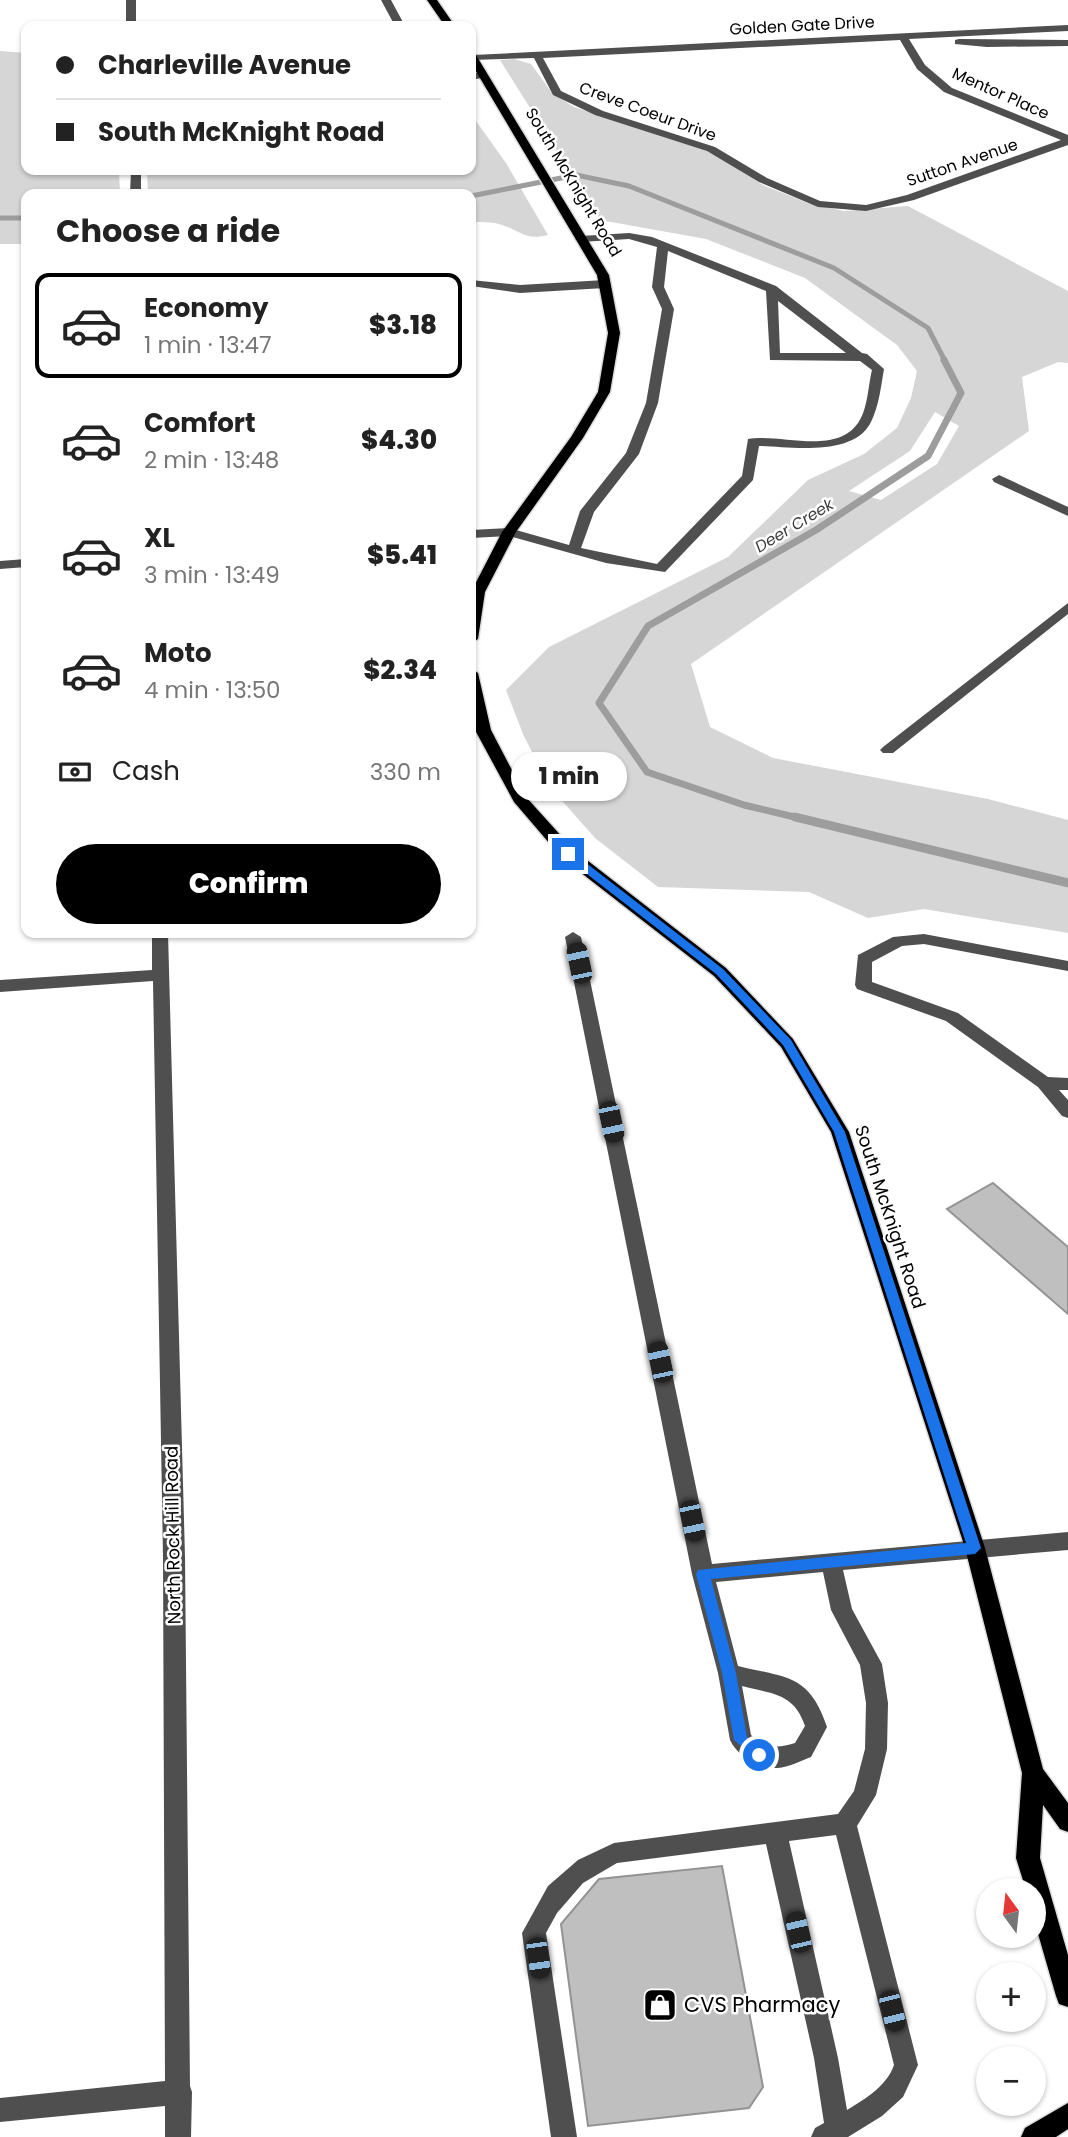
<!DOCTYPE html>
<meta charset="utf-8">
<style>
:root{--surface:#fff;--page:#f6f6f6;--text:#222;--muted:#767676;--line:#e0e0e0;--accent:#000}
body{margin:0;font-family:Poppins,sans-serif;background:var(--page);color:var(--text);height:100vh;display:flex;flex-direction:column;font-size:26px;white-space:nowrap}
*{box-sizing:border-box;margin:0}
p{font-size:23px;color:var(--muted)}
.icon{flex:none;width:38px;height:38px;fill:none;stroke:currentColor;stroke-width:2;stroke-linecap:round;stroke-linejoin:round}
.map{position:relative;flex:1;overflow:hidden}
.panel{position:absolute;left:21px;top:189px;width:455px;height:749px;display:flex;flex-direction:column;background:var(--surface);border-radius:14px;box-shadow:0 2px 5px #0004}
.panel>*{flex:none}
.guide{position:absolute;left:21px;top:21px;width:455px;height:154px;border-radius:14px;box-shadow:0 2px 5px #0004;display:grid;align-content:center;height:154px;padding:0 35px;background:var(--surface)}
.needle{width:46px;rotate:345deg}
.buttons{position:absolute;left:976px;top:1878px;display:grid;gap:14px}
.buttons a{display:grid;place-items:center;width:70px;height:70px;border-radius:50%;background:var(--surface);box-shadow:0 2px 5px #0004;font-size:35px}
.end{position:absolute;width:32px;height:32px;margin:-16px;border:9px solid #1a73e8;background:#fff;box-shadow:0 0 0 4px #fff}
.from{border-radius:50%}
.bubble{position:absolute;height:49px;border-radius:24px;background:var(--surface);box-shadow:0 2px 5px #0004;font-size:23px;font-weight:800;line-height:49px;text-align:center}
.car{position:absolute;width:21px;height:42px;margin:-21px -10px;border-radius:9px;box-shadow:0 0 5px 2px #0007;background:linear-gradient(#222 24%,#8ab4d8 0 40%,#222 0 76%,#8ab4d8 0 86%,#222 0)}
.guide b{display:flex;align-items:center;gap:24px;height:66px;font-size:26px}
.guide b+b{border-top:2px solid var(--line)}
.guide i{width:18px;height:18px;background:var(--text)}
ul{padding:0;list-style:none}
li{display:flex;align-items:center;gap:21px;height:105px;margin:0 14px 10px;padding:0 21px;border:4px solid transparent;border-radius:14px}
li div{flex:1}
li b{display:block;font-size:26px}
li em{font-style:normal;font-weight:800}
li.current{border-color:var(--accent)}
li>.icon{width:63px;height:63px;stroke-width:1.5}
h2{padding:0 35px;font-size:32px;line-height:84px}
.pay{display:flex;align-items:center;gap:18px;height:77px;padding:0 35px;font-size:26px}
.pay p{margin-inline-start:auto}
.action{display:flex;gap:14px;margin-top:auto;padding:14px 35px}
.action a{flex:1;height:80px;border-radius:42px;background:var(--accent);color:#fff;font-size:28px;font-weight:800;line-height:80px;text-align:center}
.map>svg:first-child{display:block}
.green{fill:#d6d6d6;fill-rule:evenodd}
.lines{fill:none;stroke-linecap:round;stroke-linejoin:round}
.stream-far2{stroke:#9d9d9d;stroke-width:5}
.stream-far1{stroke:#9d9d9d;stroke-width:7}
.stream{stroke:#9d9d9d;stroke-width:9}
.building{fill:#bfbfbf;stroke:#939393;stroke-width:2}
.major-casing{stroke:#dbdbdb;stroke-width:3}
.minor{fill:#4f4f4f;fill-rule:evenodd}
.major{fill:#000;fill-rule:evenodd}
.route{fill:#1a73e8}
.labels{text-anchor:middle;stroke-width:5;stroke-linejoin:round;paint-order:stroke}
.far-street-label{font-size:16px;fill:#000;stroke:#fff}
.far-water-label{font-size:16px;font-style:italic;fill:#3e3e3e;stroke:#fff}
.street-label{font-size:18px;fill:#000;stroke:#fff}
.near-poi-label{font-size:21px;fill:#000;stroke:#fff;text-anchor:start}
</style>
<div class="map">
<svg width="1068" height="2137" viewBox="0 0 1068 2137">
<rect width="100%" height="100%" fill="#fff"/>
<!-- green -->
<path class="green" d="M0,51L26,53V170H119L120,194H26V244H0Z
M514,59L531,64L552,93L574,107L699,147L720,158L765,186L808,203L844,211L908,206L1068,291V363L1058,362L1022,377L1029,431L691,664L710,727L773,758L988,799L1068,820V933L924,909L868,918L809,892L658,887L595,838L549,786L523,734L506,690L549,647L728,557L808,480L864,454L897,428L911,398L917,371L897,345L805,278L706,239L600,220L500,60ZM935,412L959,426L937,464L881,500L849,491L910,451Z
M471,114L506,163L548,235C523,241 521,230 499,224C491,222 480,222 471,222V194H148L147,170H471Z"/>
<g class="lines">
<!-- stream-far2 -->
<path class="stream-far2" d="M471,196L576,175L629,186L834,268L928,328L945,361
M0,218H26"/>
<!-- stream-far1 -->
<path class="stream-far1" d="M803,819L744,805L647,772L599,703L648,626L816,530L928,456L961,393L944,360"/>
<!-- stream -->
<path class="stream" d="M795,817L1068,883"/>
</g>
<!-- building -->
<path class="building" d="M993,1183L1068,1247V1314L947,1209Z
M722,1866L763,2087L749,2108L588,2126L561,1924L599,1879Z"/>
<g class="lines">
<defs>
<path id="major" d="M427,0H437L455,26H445Z
M471,52L476,55L609,275L620,333L610,392L583,438L516,532L485,592L478,639L471,643V592L502,532L571,437L598,392L608,333L597,275L471,63Z
M471,669L478,673L491,730L526,797L574,850L726,968L793,1039L849,1132L985,1548L1043,1769L1068,1803V1832L1060,1829L1043,1805L1040,1858L1068,1955V2007L1059,2004L1056,1996L1034,1920V1890H1026L1016,1858L1022,1773L965,1548L831,1132L781,1047L714,976L562,858L514,802L475,730L471,707Z
M1068,2103V2129L1056,2137H1021L1025,2128Z"/>
</defs>
<!-- major casing -->
<use href="#major" class="major-casing"/>
<!-- minor -->
<path class="minor" d="M126,0H136V26H126Z
M381,0H391L405,26H395Z
M1068,25V31L909,39L925,65L952,88L1068,135V145L914,200L866,211L818,207L759,182L707,151L595,115L553,95L534,58L471,60L473,55ZM900,40L917,69L944,92L1061,140L907,195L866,205L820,201L767,178L715,147L603,111L561,91L543,58Z
M959,39L1068,40V46L987,47L955,44V40Z
M483,72L487,73V77L471,80V74Z
M131,170H141V194H130Z
M629,233L652,237L776,286L862,353L867,354L884,369C881,386 879,406 871,422C854,457 790,447 759,446L753,480L665,572L606,563L509,536L471,538V530L509,528L569,545L580,511L626,453L646,403L662,309L652,287L657,247L629,239L581,242L575,239L581,236ZM668,251L766,291L770,360L860,361L872,370C868,386 868,409 858,423C835,456 780,433 748,439L742,476L657,564L581,548L594,512L639,454L658,403L674,309L664,287ZM778,301L846,353H780Z
M471,280L520,285L605,280L611,284L605,288L520,293L471,286Z
M999,475L1068,507V516L994,482L992,479Z
M26,559V567L0,569V561Z
M1068,603V614L893,753H883L880,750L883,747Z
M573,932L581,937L712,1564L1068,1532V1550L843,1570L852,1609L882,1664L888,1703L887,1749L876,1795L857,1826L918,2065L903,2097L882,2116L848,2137H811L815,2128L824,2123L814,2058L766,1844L617,1863L583,1883L557,1913L546,1933L577,2137H551L522,1933L548,1886L578,1860L614,1843L838,1814L854,1791L865,1749L866,1703L860,1665L831,1610L823,1572L716,1582L738,1666C787,1678 809,1674 827,1727L811,1757C801,1761 788,1767 778,1768C759,1769 738,1757 730,1740L718,1673L692,1574L565,937ZM742,1686C773,1694 794,1693 805,1726L795,1743C776,1749 767,1748 751,1735ZM836,1835L894,2065C887,2086 865,2099 847,2110L838,2058L789,1841Z
M152,933H168L185,1557L190,2086L192,2092L191,2137H165V2106L0,2122V2098L165,2081L163,1557L153,981L0,992V980L152,970Z
M924,934L1068,961V971L924,944L902,946L872,962V982L958,1013L1048,1077L1068,1078V1090H1059L1068,1100V1118L1062,1116L1038,1087L946,1021L857,989L855,985L858,955L893,937Z"/>
<!-- major -->
<use href="#major" class="major"/>
</g>
<!-- route -->
<path class="route" d="M565,852H572L723,969L791,1040L845,1132L981,1548L975,1554L711,1579L736,1673L747,1737L766,1755L759,1762L734,1740L722,1673L696,1574L698,1570L966,1543L834,1132L783,1045L716,974L565,857Z"/>
<!-- icons -->
<defs>
<symbol id="shop-square" viewBox="-11 -11 22 22"><rect x="-9" y="-9" width="18" height="18" rx="4" fill="#000" stroke="#fff"/><path d="M-5-2.5h2.3a2.7 3.5 0 0 1 5.4 0H5L5.5 6h-11ZM-1.5-2.5h3a1.5 2.3 0 0 0-3 0Z" fill="#fff"/></symbol>
</defs>
<g fill-rule="evenodd">
<use href="#shop-square" x="641" y="1986" width="38" height="38"/>
</g>
<g class="labels">
<!-- far-street labels -->
<g class="far-street-label">
<text transform="translate(802 25) rotate(-3)" y="6">Golden Gate Drive</text>
<text transform="translate(1001 93) rotate(24)" y="6">Mentor Place</text>
<text transform="translate(648 111) rotate(20)" y="6">Creve Coeur Drive</text>
<text transform="translate(962 162) rotate(-19)" y="6">Sutton Avenue</text>
<text transform="translate(574 182) rotate(59)" y="6">South McKnight Road</text>
</g>
<!-- far-water labels -->
<g class="far-water-label">
<text transform="translate(794 525) rotate(-31)" y="6">Deer Creek</text>
</g>
<!-- street labels -->
<g class="street-label">
<text transform="translate(890 1217) rotate(72)" y="6">South McKnight Road</text>
<text transform="translate(173 1535) rotate(-91)" y="6">North Rock Hill Road</text>
</g>
<!-- near-poi labels -->
<g class="near-poi-label">
<text x="684" y="2012">CVS Pharmacy</text>
</g>
</g>
</svg>
<div class="buttons">
<a><svg class="needle" viewBox="-14 -14 28 28"><path d="M0-13l5 13h-10z" fill="#e53935"/><path d="M0 13l5-13h-10z" fill="#767676"/></svg></a>
<a>+</a>
<a>−</a>
</div>
<i class="end from" style="left:759px;top:1755px"></i>
<i class="end" style="left:568px;top:854px"></i>
<div class="bubble" style="left:511px;top:752px;width:116px">1 min</div>
<i class="car" style="left:579px;top:963px;rotate:348deg"></i>
<i class="car" style="left:611px;top:1122px;rotate:168deg"></i>
<i class="car" style="left:660px;top:1362px;rotate:348deg"></i>
<i class="car" style="left:692px;top:1521px;rotate:168deg"></i>
<i class="car" style="left:798px;top:1932px;rotate:347deg"></i>
<i class="car" style="left:538px;top:1958px;rotate:172deg"></i>
<i class="car" style="left:892px;top:2011px;rotate:166deg"></i>
<div class="guide">
<b><i class="from"></i>Charleville Avenue</b>
<b><i></i>South McKnight Road</b>
</div>
<section class="panel">
<h2>Choose a ride</h2>
<ul>
<li class="current"><svg class="icon" aria-label="car" viewBox="0 0 24 24"><path d="M5 17H2v-5l4-1 3-4h7l3 4 3 1v5h-3M9 17h6M6 11h13"/><circle cx="7" cy="17" r="2"/><circle cx="17" cy="17" r="2"/></svg><div><b>Economy</b><p>1 min · 13:47</p></div><em>$3.18</em></li>
<li><svg class="icon" aria-label="car" viewBox="0 0 24 24"><path d="M5 17H2v-5l4-1 3-4h7l3 4 3 1v5h-3M9 17h6M6 11h13"/><circle cx="7" cy="17" r="2"/><circle cx="17" cy="17" r="2"/></svg><div><b>Comfort</b><p>2 min · 13:48</p></div><em>$4.30</em></li>
<li><svg class="icon" aria-label="car" viewBox="0 0 24 24"><path d="M5 17H2v-5l4-1 3-4h7l3 4 3 1v5h-3M9 17h6M6 11h13"/><circle cx="7" cy="17" r="2"/><circle cx="17" cy="17" r="2"/></svg><div><b>XL</b><p>3 min · 13:49</p></div><em>$5.41</em></li>
<li><svg class="icon" aria-label="car" viewBox="0 0 24 24"><path d="M5 17H2v-5l4-1 3-4h7l3 4 3 1v5h-3M9 17h6M6 11h13"/><circle cx="7" cy="17" r="2"/><circle cx="17" cy="17" r="2"/></svg><div><b>Moto</b><p>4 min · 13:50</p></div><em>$2.34</em></li>
</ul>
<div class="pay"><svg class="icon" aria-label="cash" viewBox="0 0 24 24"><path d="M3 7h18v10H3z"/><circle cx="12" cy="12" r="2"/></svg>Cash<p>330 m</p></div>
<div class="action"><a>Confirm</a></div>
</section>
</div>
